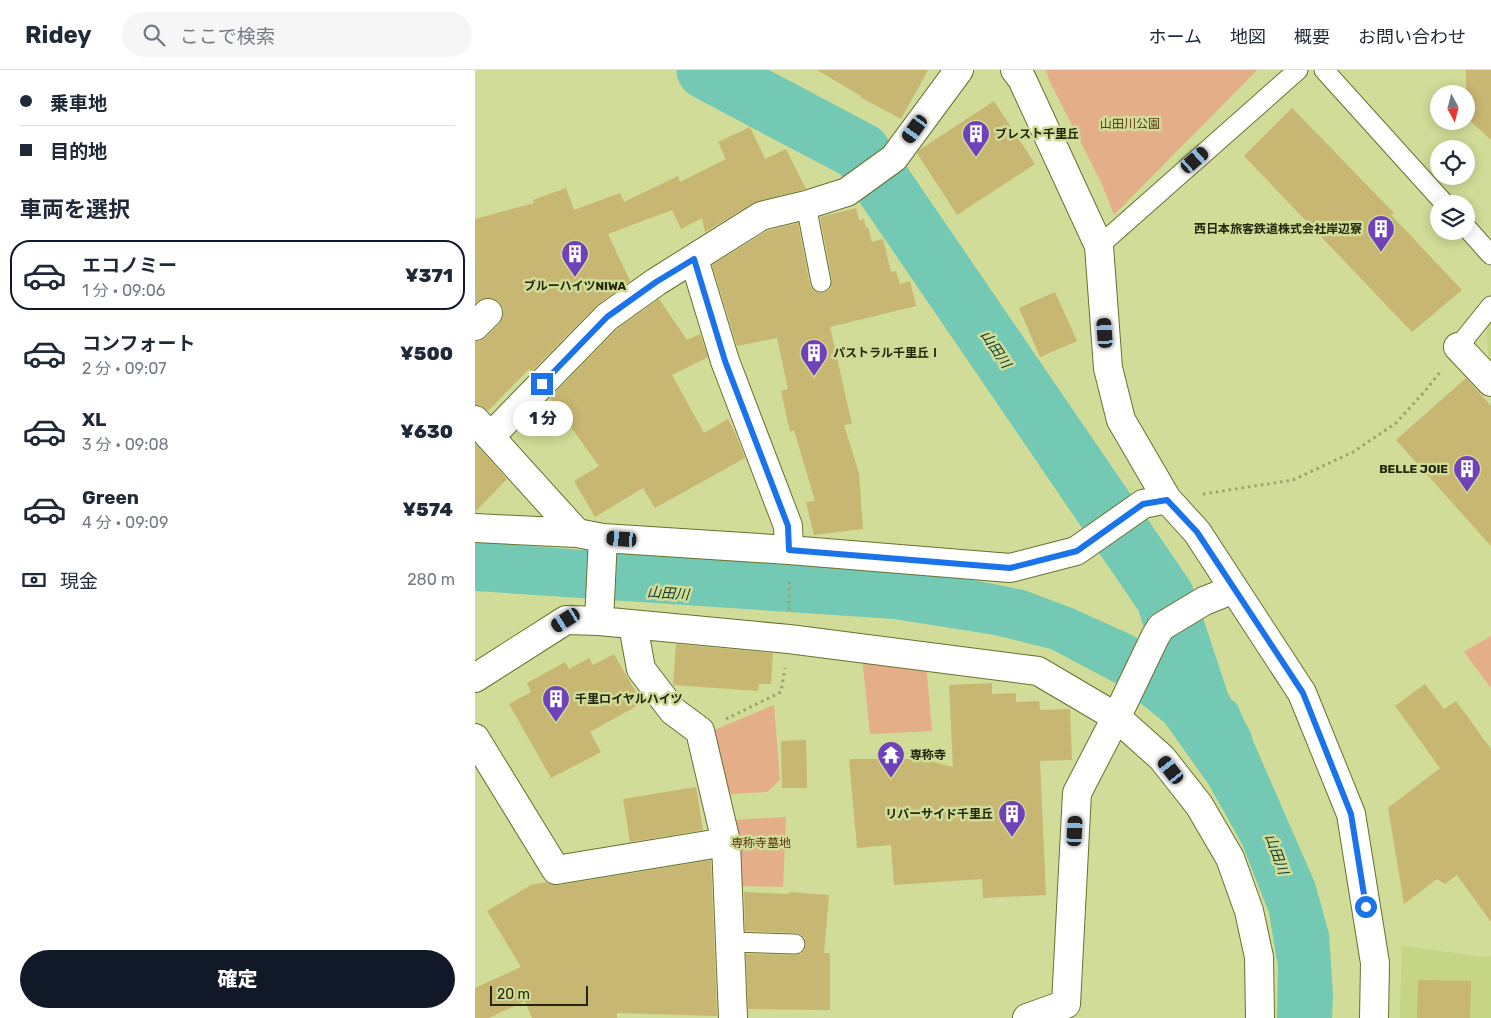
<!DOCTYPE html>
<html lang="ja">
<meta charset="utf-8">
<style>
:root{--surface:#fff;--page:#f6f6f7;--text:#1f2937;--muted:#747a83;--line:#e0e1e3;--accent:#111827}
body{margin:0;font-family:Rubik,"Noto Sans JP",sans-serif;background:var(--page);color:var(--text);height:100vh;display:flex;flex-direction:column;font-size:19px;white-space:nowrap}
*{box-sizing:border-box;margin:0}
p{font-size:16px;color:var(--muted)}
.icon{flex:none;width:28px;height:28px;fill:none;stroke:currentColor;stroke-width:2;stroke-linecap:round;stroke-linejoin:round}
.map{position:relative;flex:1;overflow:hidden}
.sheet{display:flex;flex-direction:column;background:var(--surface);width:475px}
.sheet>*{flex:none}
.hud{display:grid;align-content:center;height:110px;padding:0 20px;background:var(--surface)}
.needle{width:32px;rotate:173deg}
.fabs{position:absolute;left:955px;top:15px;display:grid;gap:10px}
.fabs a{display:grid;place-items:center;width:45px;height:45px;border-radius:50%;background:var(--surface);box-shadow:0 2px 12px #0003;font-size:25px}
.scale{position:absolute;left:15px;bottom:12px;width:98px;box-sizing:border-box;padding-left:5px;border:2px solid #23270b;border-top:0;font-size:14px;line-height:18px;white-space:nowrap;color:#23270b;-webkit-text-stroke:4px #d0dc97;paint-order:stroke}
.end{position:absolute;width:22px;height:22px;margin:-11px;border:6px solid #1a73e8;background:#fff;box-shadow:0 0 0 2px #fff}
.from{border-radius:50%}
.bubble{position:absolute;height:35px;border-radius:18px;background:var(--surface);box-shadow:0 2px 12px #0003;font-size:16px;font-weight:800;line-height:35px;text-align:center}
.car{position:absolute;width:15px;height:30px;margin:-15px -8px;border-radius:6px;box-shadow:0 0 4px 1px #0007;background:linear-gradient(#222 24%,#8ab4d8 0 40%,#222 0 76%,#8ab4d8 0 86%,#222 0)}
.hud b{display:flex;align-items:center;gap:18px;height:48px;font-size:19px}
.hud b+b{border-top:1px solid var(--line)}
.hud i{width:12px;height:12px;background:var(--text)}
ul{padding:0;list-style:none}
li{display:flex;align-items:center;gap:15px;height:70px;margin:0 10px 8px;padding:0 10px;border:2px solid transparent;border-radius:20px}
li div{flex:1}
li b{display:block;font-size:19px}
li em{font-style:normal;font-weight:800}
li.active{border-color:var(--accent)}
li>.icon{width:45px;height:45px;stroke-width:1.5}
h2{padding:0 20px;font-size:22px;line-height:60px}
.pay{display:flex;align-items:center;gap:12px;height:55px;padding:0 20px;font-size:19px}
.pay p{margin-inline-start:auto}
.cta{display:flex;gap:10px;margin-top:auto;padding:10px 20px}
.cta a{flex:1;height:58px;border-radius:30px;background:var(--accent);color:#fff;font-size:20px;font-weight:800;line-height:58px;text-align:center}
header{display:flex;align-items:center;gap:30px;box-sizing:border-box;height:70px;padding:0 25px;background:var(--surface);border-bottom:1px solid var(--line)}
header strong{font-size:24px}
nav{display:flex;gap:28px;margin-inline-start:auto;font-size:18px}
.search{width:350px;height:45px;background:var(--page);display:flex;align-items:center;gap:12px;box-sizing:border-box;padding:0 18px;border-radius:28px;color:var(--muted);font-size:19px}
main{display:flex;flex:1;min-height:0}
.map>svg:first-child{display:block}
.built{fill:#c6d486}
.green{fill:#e3ae88}
.water{fill:#74c9b5}
.lines{fill:none;stroke-linecap:round;stroke-linejoin:round}
.river{stroke:#74c9b5;stroke-width:59}
.building{fill:#c8b772}
.service-casing{stroke:#67712e;stroke-width:21}
.minor-casing{stroke:#67712e;stroke-width:30}
.path{stroke:#9aa36b;stroke-width:3;stroke-dasharray:2.5 4;stroke-linecap:butt}
.service{stroke:#fff;stroke-width:19}
.minor{stroke:#fff;stroke-width:28}
.route{stroke:#1a73e8;stroke-width:6}
.labels{text-anchor:middle;stroke-width:5;stroke-linejoin:round;paint-order:stroke}
.park-label{font-size:12px;fill:#5d3617;stroke:#d0dc97}
.poi-label{font-size:12px;font-weight:bold;fill:#23270b;stroke:#d0dc97;text-anchor:start}
.water-label{font-size:14px;font-style:italic;fill:#113931;stroke:#d0dc97}
</style>
<header>
<strong>Ridey</strong>
<div class="search"><svg class="icon" aria-label="search" viewBox="0 0 24 24"><circle cx="10" cy="10" r="6"/><path d="M15 15l6 6"/></svg>ここで検索</div>
<nav><a>ホーム</a><a>地図</a><a>概要</a><a>お問い合わせ</a></nav>
</header>
<main>
<section class="sheet">
<div class="hud">
<b><i class="from"></i>乗車地</b>
<b><i></i>目的地</b>
</div>
<h2>車両を選択</h2>
<ul>
<li class="active"><svg class="icon" aria-label="car" viewBox="0 0 24 24"><path d="M5 17H2v-5l4-1 3-4h7l3 4 3 1v5h-3M9 17h6M6 11h13"/><circle cx="7" cy="17" r="2"/><circle cx="17" cy="17" r="2"/></svg><div><b>エコノミー</b><p>1 分 · 09:06</p></div><em>¥371</em></li>
<li><svg class="icon" aria-label="car" viewBox="0 0 24 24"><path d="M5 17H2v-5l4-1 3-4h7l3 4 3 1v5h-3M9 17h6M6 11h13"/><circle cx="7" cy="17" r="2"/><circle cx="17" cy="17" r="2"/></svg><div><b>コンフォート</b><p>2 分 · 09:07</p></div><em>¥500</em></li>
<li><svg class="icon" aria-label="car" viewBox="0 0 24 24"><path d="M5 17H2v-5l4-1 3-4h7l3 4 3 1v5h-3M9 17h6M6 11h13"/><circle cx="7" cy="17" r="2"/><circle cx="17" cy="17" r="2"/></svg><div><b>XL</b><p>3 分 · 09:08</p></div><em>¥630</em></li>
<li><svg class="icon" aria-label="car" viewBox="0 0 24 24"><path d="M5 17H2v-5l4-1 3-4h7l3 4 3 1v5h-3M9 17h6M6 11h13"/><circle cx="7" cy="17" r="2"/><circle cx="17" cy="17" r="2"/></svg><div><b>Green</b><p>4 分 · 09:09</p></div><em>¥574</em></li>
</ul>
<div class="pay"><svg class="icon" aria-label="cash" viewBox="0 0 24 24"><path d="M3 7h18v10H3z"/><circle cx="12" cy="12" r="2"/></svg>現金<p>280 m</p></div>
<div class="cta"><a>確定</a></div>
</section>
<div class="map">
<svg width="1016" height="948" viewBox="0 0 1016 948">
<rect width="100%" height="100%" fill="#d0dc97"/>
<!-- built -->
<path class="built" d="M1016,253V293L1014,291L1011,258Z
M927,876L1009,887L1016,886V948H925Z"/>
<!-- green -->
<path class="green" d="M571,0H782L639,145L627,114L574,10Z
M1016,566V618L989,582Z
M387,587L451,594L457,661L395,664Z
M299,635L305,710L292,722L254,724L230,664Z
M311,747L308,817L263,816L267,795L256,750Z"/>
<!-- water -->
<path class="water" d="M0,472L483,507L549,520L597,538L657,565L733,612L762,634L840,813L854,864L858,924L857,948H802L803,897L794,843L767,774L734,715L690,653L642,614L576,579L520,565L419,549L0,521Z"/>
<g class="lines">
<!-- river -->
<path class="river" d="M231,0L386,82L690,527L726,636L748,673"/>
</g>
<!-- building -->
<path class="building" d="M342,0H453L426,49L385,27L386,26Z
M991,0H1016V70L991,47Z
M519,31L560,94L482,145L442,83L444,80Z
M817,38L919,143L916,145L987,220L937,262L769,86Z
M275,57L290,89L311,79L331,119L278,133L230,162L227,148L206,159L197,140L133,164L155,211L121,236L56,302L54,299L13,341L5,335H0V271H4L11,267L24,254L28,247V239L24,232L18,228H8L0,234V149L59,133L58,130L91,118L99,140L145,123L149,132L203,106L205,112L251,89L243,72Z
M381,138L384,150L389,149L391,158L393,157L397,172L408,169L416,202L421,201L425,214L435,211L441,236L355,257L377,354L369,355L384,403L388,459L339,465L331,432L340,431L319,360L315,362L306,321L313,319L302,268L262,276L237,195L292,161L323,153L335,215L338,220L342,222L349,223L354,220L356,216L357,210L345,147Z
M580,222L602,271L565,287L544,238Z
M184,229L212,270L225,264L233,287L197,305L229,363L253,349L261,365L270,388L180,438L168,418L120,447L99,411L124,396L75,328L142,259Z
M991,308L1016,336V476L921,370Z
M0,373L32,409L0,442Z
M201,574L298,583L296,614H284L283,621L198,615Z
M139,584L167,633L115,662L126,682L76,708L34,634L56,622L52,613L90,592L94,599L114,588L118,595Z
M517,613V624L541,623V632L564,631L565,640L595,639L597,690L565,691L571,825L508,828L507,809L419,815L416,775L382,778L374,689H448L478,697L474,615Z
M950,614L969,639L981,631L1016,679V852L982,805L970,814L962,809L929,834L913,738L965,698L920,636Z
M331,670L332,718H307L306,671Z
M221,717L228,760L155,772L148,729Z
M236,790L242,946L142,943V948H57L50,931L14,948H0V918L46,897L12,841L56,815L72,812L75,814L84,815Z
M269,822L314,824V822L354,825L349,883H355V940L273,939L271,884L320,885L326,884L329,880L331,874L330,868L325,864L321,863L270,861Z
M943,910L996,911L995,948H942Z"/>
<g class="lines">
<defs>
<path id="service" d="M849,0L970,134
M331,135L346,212
M991,157L1016,185
M624,176L823,0
M983,277L1016,236
M255,872L320,874"/>
<path id="minor" d="M540,0L547,9L624,176L633,298L646,350L692,429L722,462L827,623L876,744L900,893L899,948
M219,189L250,291L313,456L314,480
M0,256L13,243
M983,277L1016,312
M0,350L102,463
M15,367L132,247L181,212L286,146L331,135L372,122L419,88L484,0
M0,458L102,463L128,468L314,480L535,498L601,481L668,434L692,429
M124,551L128,468
M158,555L166,599L198,641L225,661L251,772L258,948
M0,608L91,550L124,551L314,569L563,601L641,647L687,688L724,735L755,788L774,841L784,887L785,948
M0,668L81,800L251,772
M552,948L591,934L602,723L645,640L680,567L686,557L729,531L759,519"/>
</defs>
<!-- service casing -->
<use href="#service" class="service-casing"/>
<!-- minor casing -->
<use href="#minor" class="minor-casing"/>
<!-- path -->
<path class="path" d="M728,424L818,410L878,382L921,353L950,321L965,302
M314,540V511
M251,649L306,622L310,598"/>
<!-- service -->
<use href="#service" class="service"/>
<!-- minor -->
<use href="#minor" class="minor"/>
</g>
<g class="lines">
<!-- route -->
<path class="route" d="M67,314L132,247L181,212L219,189L250,291L313,456L314,480L535,498L602,481L668,434L692,430L722,462L828,623L876,744L891,837"/>
</g>
<!-- icons -->
<defs>
<symbol id="building-pin" viewBox="-11 -11 22 30"><path d="M0 17L-7.5 6A9.5 9.5 0 1 1 7.5 6Z" fill="#6f42ba" stroke="#d0dc97"/><path d="M-4-6H4V6H1V3H-1V6H-4ZM-2.5-4.3h1.7v1.8h-1.7ZM.8-4.3h1.7v1.8H.8ZM-2.5-1h1.7V.8h-1.7ZM.8-1h1.7V.8H.8Z" fill="#fff"/></symbol>
<symbol id="temple-pin" viewBox="-11 -11 22 30"><path d="M0 17L-7.5 6A9.5 9.5 0 1 1 7.5 6Z" fill="#6f42ba" stroke="#d0dc97"/><path d="M0-6L5-2H3V0L6.5 2.5H4V6H1.5V3h-3V6H-4V2.5H-6.5L-3 0V-2H-5Z" fill="#fff"/></symbol>
</defs>
<g fill-rule="evenodd">
<use href="#building-pin" x="485" y="48" width="32" height="43"/>
<use href="#building-pin" x="890" y="143" width="32" height="43"/>
<use href="#building-pin" x="84" y="168" width="32" height="43"/>
<use href="#building-pin" x="323" y="267" width="32" height="43"/>
<use href="#building-pin" x="976" y="383" width="32" height="43"/>
<use href="#building-pin" x="65" y="613" width="32" height="43"/>
<use href="#temple-pin" x="400" y="669" width="32" height="43"/>
<use href="#building-pin" x="521" y="728" width="32" height="43"/>
</g>
<g class="labels">
<!-- park labels -->
<g class="park-label">
<text x="655" y="58">山田川公園</text>
<text x="286" y="777">専称寺墓地</text>
</g>
<!-- poi labels -->
<g class="poi-label">
<text x="520" y="68">ブレスト千里丘</text>
<text x="887" y="163" text-anchor="end">西日本旅客鉄道株式会社岸辺寮</text>
<text x="100" y="220" text-anchor="middle">ブルーハイツNIWA</text>
<text x="358" y="287">パストラル千里丘Ⅰ</text>
<text x="973" y="403" text-anchor="end">BELLE JOIE</text>
<text x="100" y="633">千里ロイヤルハイツ</text>
<text x="435" y="689">専称寺</text>
<text x="518" y="748" text-anchor="end">リバーサイド千里丘</text>
</g>
<!-- water labels -->
<g class="water-label">
<text transform="translate(521 279) rotate(56)" y="5">山田川</text>
<text transform="translate(193 523) rotate(4)" y="5">山田川</text>
<text transform="translate(802 784) rotate(70)" y="5">山田川</text>
</g>
</g>
</svg>
<div class="fabs">
<a><svg class="needle" viewBox="-14 -14 28 28"><path d="M0-13l5 13h-10z" fill="#e53935"/><path d="M0 13l5-13h-10z" fill="#747a83"/></svg></a>
<a><svg class="icon" aria-label="locate" viewBox="0 0 24 24"><circle cx="12" cy="12" r="6"/><path d="M12 2v4M12 18v4M2 12h4M18 12h4"/></svg></a>
<a><svg class="icon" aria-label="layers" viewBox="0 0 24 24"><path d="M12 4l9 5-9 5-9-5zM3 14l9 5 9-5"/></svg></a>
</div>
<div class="scale">20 m</div>
<i class="end from" style="left:891px;top:837px"></i>
<i class="end" style="left:67px;top:314px"></i>
<div class="bubble" style="left:38px;top:331px;width:60px">1 分</div>
<i class="car" style="left:440px;top:59px;rotate:216deg"></i>
<i class="car" style="left:720px;top:90px;rotate:49deg"></i>
<i class="car" style="left:630px;top:263px;rotate:356deg"></i>
<i class="car" style="left:147px;top:469px;rotate:274deg"></i>
<i class="car" style="left:91px;top:550px;rotate:238deg"></i>
<i class="car" style="left:696px;top:700px;rotate:322deg"></i>
<i class="car" style="left:600px;top:761px;rotate:3deg"></i>
</div>
</main>
